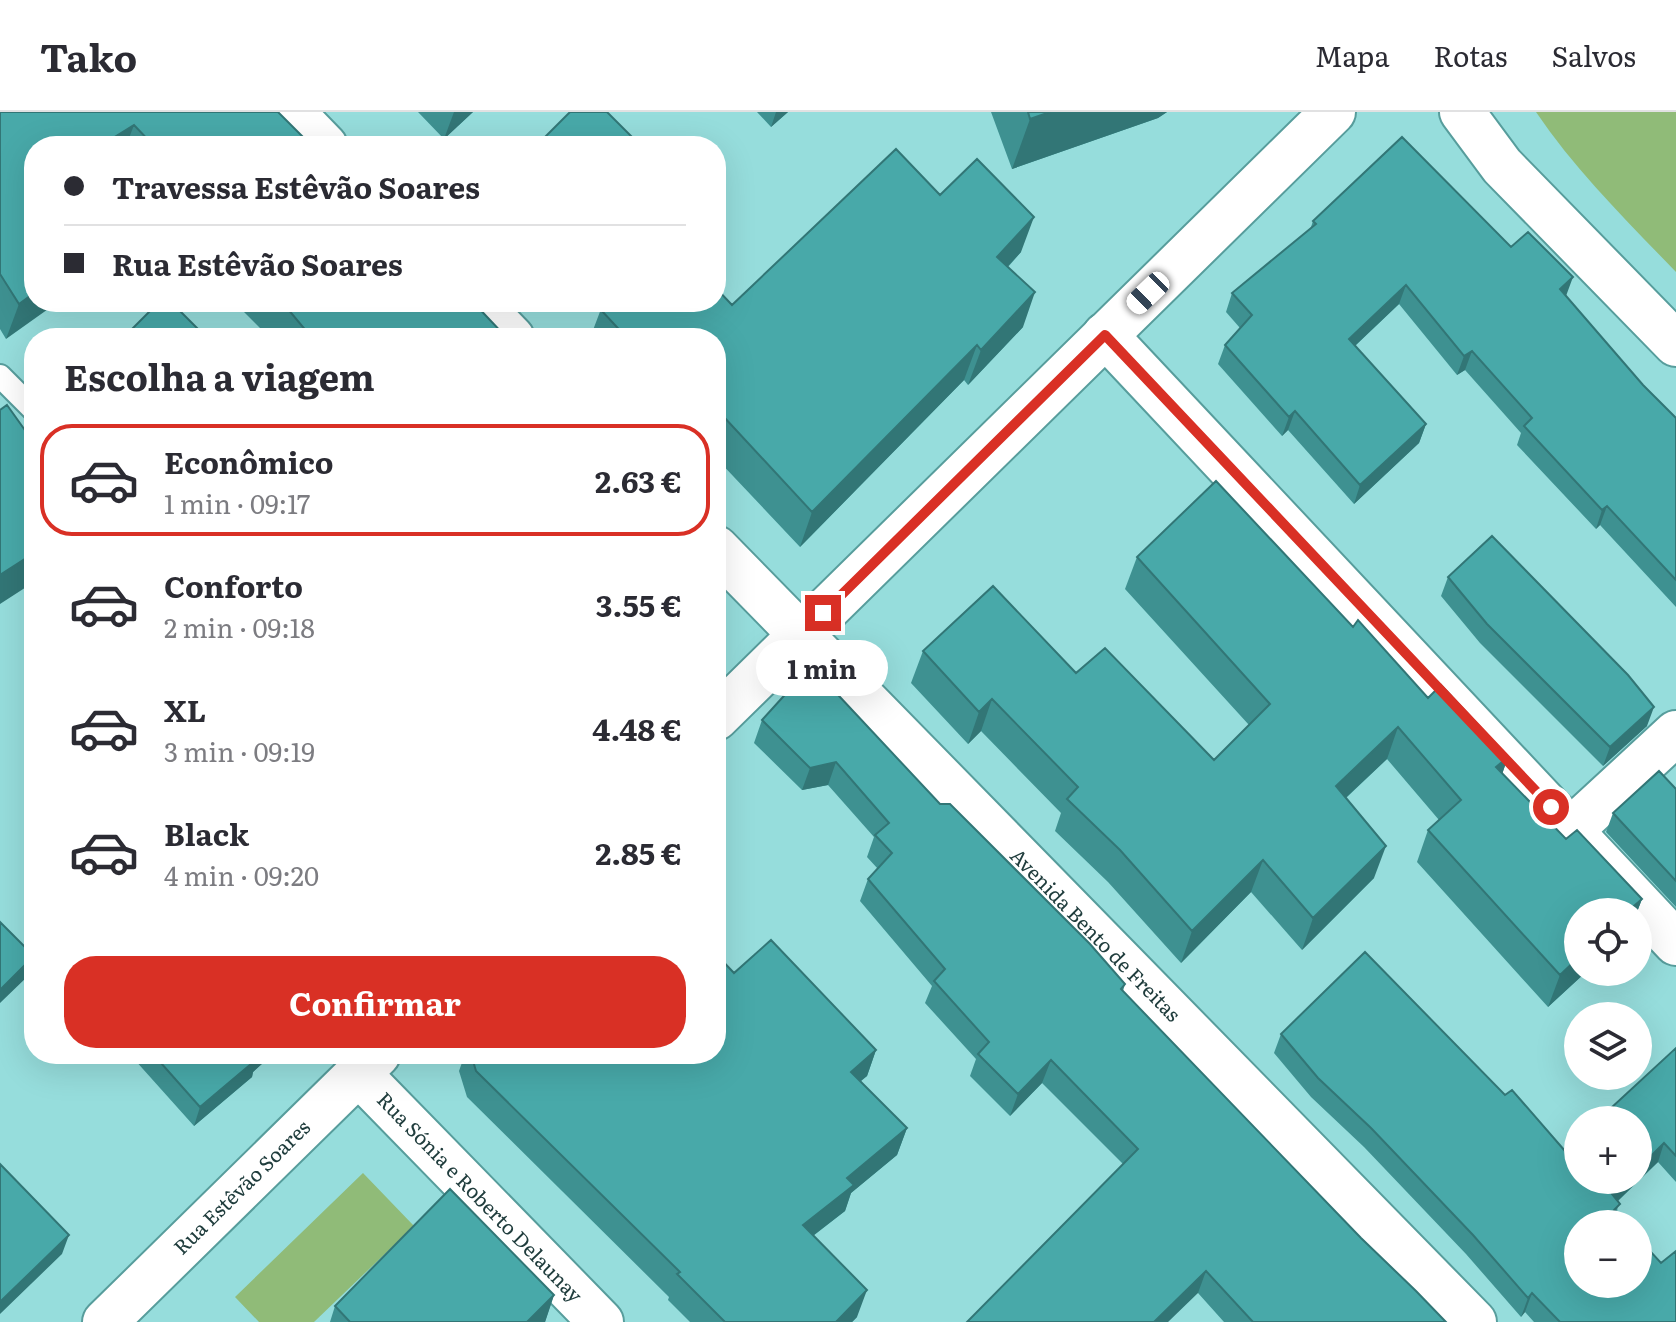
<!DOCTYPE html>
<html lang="pt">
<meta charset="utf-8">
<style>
:root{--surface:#fff;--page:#f2f2f3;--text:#2b2b33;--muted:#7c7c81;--line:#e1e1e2;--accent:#d93025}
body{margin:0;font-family:Literata,serif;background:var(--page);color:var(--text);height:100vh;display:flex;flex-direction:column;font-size:30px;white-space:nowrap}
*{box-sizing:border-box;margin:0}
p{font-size:26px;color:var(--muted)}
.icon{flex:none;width:44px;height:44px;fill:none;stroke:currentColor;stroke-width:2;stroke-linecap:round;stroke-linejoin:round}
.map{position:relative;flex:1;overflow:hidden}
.sheet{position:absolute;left:24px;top:216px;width:702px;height:736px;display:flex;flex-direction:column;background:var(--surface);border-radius:32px;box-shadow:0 8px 32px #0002}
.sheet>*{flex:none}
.hud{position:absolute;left:24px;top:24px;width:702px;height:176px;border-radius:32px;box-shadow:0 8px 32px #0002;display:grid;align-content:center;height:176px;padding:0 40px;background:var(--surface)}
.fabs{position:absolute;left:1564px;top:786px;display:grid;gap:16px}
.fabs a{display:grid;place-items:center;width:88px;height:88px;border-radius:50%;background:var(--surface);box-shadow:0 8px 32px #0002;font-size:40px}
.end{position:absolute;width:36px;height:36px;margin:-18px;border:10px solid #d93025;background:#fff;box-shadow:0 0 0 4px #fff}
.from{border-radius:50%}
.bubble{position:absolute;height:56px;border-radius:28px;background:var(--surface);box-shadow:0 8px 32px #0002;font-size:26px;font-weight:700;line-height:56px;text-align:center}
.car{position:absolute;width:24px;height:48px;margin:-24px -12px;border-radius:10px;box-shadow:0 0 6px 2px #0007;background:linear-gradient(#fff 24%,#345 0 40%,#fff 0 76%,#345 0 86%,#fff 0)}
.hud b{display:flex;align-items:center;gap:28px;height:76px;font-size:30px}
.hud b+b{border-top:2px solid var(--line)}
.hud i{width:20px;height:20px;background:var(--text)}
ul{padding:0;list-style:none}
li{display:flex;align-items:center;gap:24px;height:112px;margin:0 16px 12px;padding:0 24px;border:4px solid transparent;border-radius:32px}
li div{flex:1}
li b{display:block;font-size:30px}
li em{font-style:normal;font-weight:700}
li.selected{border-color:var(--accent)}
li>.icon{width:72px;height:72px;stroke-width:1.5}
h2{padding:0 40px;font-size:36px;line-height:96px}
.primary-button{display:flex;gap:16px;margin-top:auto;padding:16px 40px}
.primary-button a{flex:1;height:92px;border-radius:32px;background:var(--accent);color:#fff;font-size:32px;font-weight:700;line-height:92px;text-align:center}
header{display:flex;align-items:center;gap:48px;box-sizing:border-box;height:112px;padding:0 40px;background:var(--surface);border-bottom:2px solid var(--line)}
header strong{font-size:38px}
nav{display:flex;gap:44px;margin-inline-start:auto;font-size:28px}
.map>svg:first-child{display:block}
.green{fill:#90bb78}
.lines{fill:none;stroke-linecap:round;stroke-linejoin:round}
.service-casing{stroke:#579d9c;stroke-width:26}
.minor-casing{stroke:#579d9c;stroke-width:48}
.tertiary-casing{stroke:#579d9c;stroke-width:48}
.service{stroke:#fff;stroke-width:22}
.minor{stroke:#fff;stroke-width:44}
.tertiary{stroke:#fff;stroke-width:44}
.wall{fill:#3e9191}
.shaded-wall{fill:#327676}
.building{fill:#48a9a9;stroke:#327676;stroke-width:2}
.route{stroke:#d93025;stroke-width:10}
.labels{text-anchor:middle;stroke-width:8;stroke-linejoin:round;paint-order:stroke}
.street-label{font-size:20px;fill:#203d3d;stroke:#a3eae9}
</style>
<header>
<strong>Tako</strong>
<nav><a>Mapa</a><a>Rotas</a><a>Salvos</a></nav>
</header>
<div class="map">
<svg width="1676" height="1210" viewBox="0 0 1676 1210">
<rect width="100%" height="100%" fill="#96dddc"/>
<!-- green -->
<path class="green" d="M1536,0H1676V160C1627,109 1576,59 1536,0Z
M363,1061L414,1114L314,1210H259L235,1185Z"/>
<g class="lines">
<defs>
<path id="service" d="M0,264L34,298"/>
<g id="minor">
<path d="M1462,0L1502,54L1676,232"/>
<path d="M1105,223L1676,831"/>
<path d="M716,606L1333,0"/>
<path d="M1572,717L1676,621"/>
<path id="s1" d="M358,961L601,1210"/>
<path id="s2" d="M105,1210L378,942"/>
</g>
<g id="tertiary">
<path d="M292,0L325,34"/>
<path d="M477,190L512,226"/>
<path id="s3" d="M716,436L1474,1210"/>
</g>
</defs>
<!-- service casing -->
<use href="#service" class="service-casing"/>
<!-- minor casing -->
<use href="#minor" class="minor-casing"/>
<!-- tertiary casing -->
<use href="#tertiary" class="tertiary-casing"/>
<!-- service -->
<use href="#service" class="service"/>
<!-- minor -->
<use href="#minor" class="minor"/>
<!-- tertiary -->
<use href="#tertiary" class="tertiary"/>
</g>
<!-- wall -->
<path class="wall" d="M0,0H278L312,34H34V190L6,227L0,217Z
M418,0H473L444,27Z
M757,0H788L771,15Z
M991,0H1167L1158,6L1012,57Z
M940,83L1021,140L1008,155L1023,215L968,273L964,268L800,435L716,346V226H590L601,197L594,190H716L732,193Z
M1313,109L1511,135L1566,185L1643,273L1676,306V495L1600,413L1596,417L1517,333L1521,321L1465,258L1457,263L1399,192L1355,234L1426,312L1419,331L1354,392L1288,318L1282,324L1218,252L1225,233L1240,216L1226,200L1232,181L1310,118Z
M234,190H473L507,226H270Z
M1137,445L1353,515L1428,586L1508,645L1502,662L1566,727L1642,787L1637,800H1578V860H1586L1548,895L1417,750L1428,718L1439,708L1387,647L1346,686L1374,766L1302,838L1251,780L1181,851L1108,770L1055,719L1061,701L981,619L968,632L911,571L923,539L1076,561L1214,648L1249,613L1125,477Z
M1448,465L1647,614L1603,654L1480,531L1441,484Z
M762,608L940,692L1125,872L1123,879L1361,1126L1446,1210H1224L1198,1181L1123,1052L1042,971L1010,1004L970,964L976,947L925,891L932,874L860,789L868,767L878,757L867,745L874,725L828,673L802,678L754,631Z
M1676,677V795L1606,720L1613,701Z
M734,861L876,938L867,964L860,969L907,1016L897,1043L851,1081L845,1099L813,1124L857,1205L852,1210H690L668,1188L669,1185L467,985L459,959L465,942H716Z
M1281,922L1505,983L1565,1039L1676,936V1070L1658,1050L1618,1089L1617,1102L1676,1210H1534L1525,1200L1521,1205L1466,1142L1364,1035L1311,985L1274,941Z
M135,942H273L253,960L252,965L194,1014L134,947Z
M554,1183L545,1210H330L335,1194Z"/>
<!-- shaded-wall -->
<path class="shaded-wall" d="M454,0H473L444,27Z
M776,0H788L771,15Z
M1050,0H1167L1158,6L1012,57L1030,7Z
M134,13L126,34H100Z
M1034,105L1021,140L984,180L997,145Z
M1573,165L1566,184L1560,177Z
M1406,173L1399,192L1342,246L1349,227Z
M1035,180L1023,215L968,273L981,238Z
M34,181V190H58L6,227L19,192Z
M977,233L964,268L800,435L812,400Z
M1472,239L1465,258L1457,263L1464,244Z
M1295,299L1288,318L1282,324L1289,305Z
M723,304L716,323V311Z
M1426,312L1419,331L1354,392L1360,373Z
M1607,394L1600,413L1596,417L1602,398Z
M34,441V470L0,492V463Z
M723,485L716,506V493Z
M992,587L981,619L968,632L979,600Z
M1654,595L1647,614L1603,654L1610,635Z
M1398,615L1387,647L1324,706L1336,674Z
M1508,645L1497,677L1496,655Z
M836,650L828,673L802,678L810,656Z
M1386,734L1374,766L1302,838L1313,806Z
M1263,748L1251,780L1181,851L1192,819Z
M1642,787L1637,800H1627Z
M34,845L28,864L0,891V878Z
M1578,846V860H1586L1548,895L1560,863Z
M876,938L867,964L841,986L851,960Z
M259,942H273L253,960L252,965L194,1014L200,995Z
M1051,948L1042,971L1010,1004L1018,982Z
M907,1016L897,1043L851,1081L845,1099L793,1139L803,1113L847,1066Z
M1664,1031L1658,1050L1605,1101L1612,1082L1626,1068H1638V1057Z
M69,1123L62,1142L0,1202V1190Z
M1206,1159L1198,1181L1168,1210H1154Z
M867,1178L857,1205L852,1210H836Z
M1532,1181L1525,1200L1521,1205L1528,1186Z
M554,1183L545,1210H527Z"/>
<!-- building -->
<path class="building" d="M0,0H278L312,34H154L134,13L100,34H34V181L19,192L0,162Z
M570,0H607L641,34H536Z
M1028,0H1050L1030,7Z
M1402,25L1511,135L1528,120L1573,165L1560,177L1643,273L1676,306V468L1607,394L1602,398L1524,314L1532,306L1472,239L1464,244L1406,173L1349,227L1426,312L1360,373L1295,299L1289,305L1225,233L1252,203L1232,181L1316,112L1313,109Z
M896,37L940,83L977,47L1034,105L997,145L1035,180L981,238L977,233L812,400L723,304L716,311V226H627L601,198L608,190H716V176L732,193Z
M159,190H171L199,218L191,226H123Z
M282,190H473L507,226H312Z
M7,293L27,321L34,314V441L0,463V298Z
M1216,369L1353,515L1358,508L1428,586L1441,573L1508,645L1496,655L1566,727L1577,718L1642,787L1627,800H1578V846L1560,863L1428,718L1461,688L1398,615L1336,674L1386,734L1313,806L1263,748L1192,819L1120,738L1067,687L1078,675L992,587L979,600L923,539L993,474L1076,561L1105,536L1214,648L1270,592L1137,445Z
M1492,424L1628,563L1654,595L1610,635L1487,512L1448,465Z
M716,455L721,460L716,464Z
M716,476L723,485L716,493Z
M811,554L940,692H950L1090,832L1125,872L1121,877L1361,1126L1416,1179L1446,1210H1253L1206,1159L1154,1210H967L1138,1037L1051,948L1018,982L978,942L989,930L934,869L945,857L868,767L892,741L875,723L889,711L836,650L810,656L762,608Z
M1659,659L1676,677V769L1613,701Z
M0,810L34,844L0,878Z
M771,828L876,938L851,960L907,1016L847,1066L854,1073L803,1113L867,1178L836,1210H725L677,1162L680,1160L476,959L471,942H716V842L734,861Z
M1365,840L1505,983L1512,978L1565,1039L1578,1027V1068H1626L1612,1082L1620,1092L1614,1098L1626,1112H1578V1172H1638V1126L1661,1151L1676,1139V1210H1560L1532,1181L1528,1186L1473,1123L1371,1016L1318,966L1281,922Z
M1676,936V1044L1664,1031L1638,1057V1008H1598Z
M153,942H259L257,944L258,946L200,995Z
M0,1052L69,1123L0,1190Z
M450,1077L554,1183L527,1210H350L335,1194Z"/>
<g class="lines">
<!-- route -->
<path class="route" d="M823,501L1105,223L1551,695"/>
</g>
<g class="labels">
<!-- street labels -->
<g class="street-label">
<text dy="7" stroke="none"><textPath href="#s3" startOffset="542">Avenida Bento de Freitas</textPath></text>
<text dy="7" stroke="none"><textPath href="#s2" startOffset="192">Rua Estêvão Soares</textPath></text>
<text dy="7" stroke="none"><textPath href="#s1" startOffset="174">Rua Sónia e Roberto Delaunay</textPath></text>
</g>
</g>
</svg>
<div class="fabs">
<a><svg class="icon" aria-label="locate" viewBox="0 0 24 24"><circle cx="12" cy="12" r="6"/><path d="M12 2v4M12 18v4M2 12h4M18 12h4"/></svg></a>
<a><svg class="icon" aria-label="layers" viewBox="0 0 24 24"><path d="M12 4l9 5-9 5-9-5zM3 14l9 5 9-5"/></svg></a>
<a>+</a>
<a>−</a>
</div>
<i class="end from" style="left:1551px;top:695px"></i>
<i class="end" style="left:823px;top:501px"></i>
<div class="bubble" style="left:756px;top:528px;width:132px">1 min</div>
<i class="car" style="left:1148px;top:181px;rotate:226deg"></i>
<div class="hud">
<b><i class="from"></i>Travessa Estêvão Soares</b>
<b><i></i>Rua Estêvão Soares</b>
</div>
<section class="sheet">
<h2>Escolha a viagem</h2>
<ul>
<li class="selected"><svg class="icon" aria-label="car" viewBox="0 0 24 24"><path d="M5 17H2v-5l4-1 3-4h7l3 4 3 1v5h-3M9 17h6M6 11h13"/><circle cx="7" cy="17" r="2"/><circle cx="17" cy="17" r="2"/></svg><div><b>Econômico</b><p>1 min · 09:17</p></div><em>2.63 €</em></li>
<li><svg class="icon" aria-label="car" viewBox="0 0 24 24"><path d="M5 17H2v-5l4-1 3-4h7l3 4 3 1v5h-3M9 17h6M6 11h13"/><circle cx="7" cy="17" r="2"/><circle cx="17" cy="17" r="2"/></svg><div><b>Conforto</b><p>2 min · 09:18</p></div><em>3.55 €</em></li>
<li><svg class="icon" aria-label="car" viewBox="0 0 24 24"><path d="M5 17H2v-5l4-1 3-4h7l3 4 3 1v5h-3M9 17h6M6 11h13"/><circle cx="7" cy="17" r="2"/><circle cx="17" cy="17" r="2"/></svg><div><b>XL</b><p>3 min · 09:19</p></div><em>4.48 €</em></li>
<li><svg class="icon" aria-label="car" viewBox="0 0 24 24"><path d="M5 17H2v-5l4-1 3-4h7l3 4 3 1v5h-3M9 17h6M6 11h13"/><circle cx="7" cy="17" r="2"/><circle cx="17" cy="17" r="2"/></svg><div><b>Black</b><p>4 min · 09:20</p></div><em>2.85 €</em></li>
</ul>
<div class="primary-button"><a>Confirmar</a></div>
</section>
</div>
